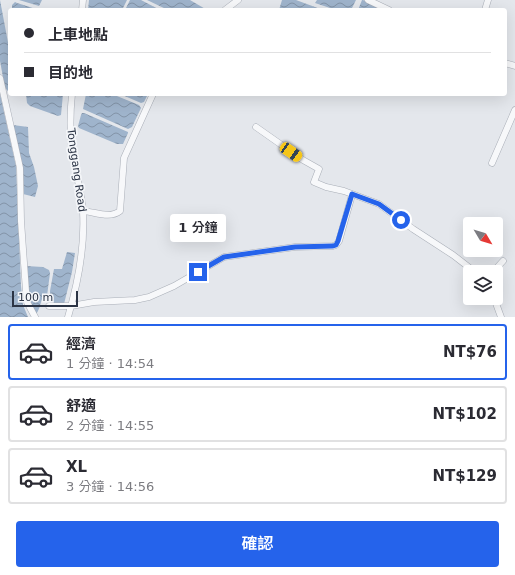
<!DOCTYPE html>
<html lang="zh-TW">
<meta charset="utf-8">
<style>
:root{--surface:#fff;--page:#f7f7f7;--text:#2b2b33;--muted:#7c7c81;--line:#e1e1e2;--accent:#2563eb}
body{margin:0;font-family:"DejaVu Sans","Noto Sans TC",sans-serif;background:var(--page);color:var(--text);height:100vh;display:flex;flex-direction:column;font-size:15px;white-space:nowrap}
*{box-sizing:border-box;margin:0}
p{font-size:13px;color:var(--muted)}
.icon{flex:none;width:22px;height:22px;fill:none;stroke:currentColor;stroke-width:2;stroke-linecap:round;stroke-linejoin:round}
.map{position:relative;height:317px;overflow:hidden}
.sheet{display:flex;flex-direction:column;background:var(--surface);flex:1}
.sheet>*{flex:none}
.banner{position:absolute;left:8px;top:8px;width:499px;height:88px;border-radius:4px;box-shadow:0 4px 16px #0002;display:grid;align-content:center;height:88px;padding:0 16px;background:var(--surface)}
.needle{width:26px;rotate:128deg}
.tools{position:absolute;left:463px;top:217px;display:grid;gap:8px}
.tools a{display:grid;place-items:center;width:40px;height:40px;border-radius:4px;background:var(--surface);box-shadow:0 4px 16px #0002;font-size:20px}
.scale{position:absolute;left:12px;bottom:10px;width:66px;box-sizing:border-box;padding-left:4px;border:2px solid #2b3445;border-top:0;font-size:11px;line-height:14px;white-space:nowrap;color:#2b3445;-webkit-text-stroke:3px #f4f6f9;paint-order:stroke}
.end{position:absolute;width:18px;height:18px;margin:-9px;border:5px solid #2563eb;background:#fff;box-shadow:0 0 0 2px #fff}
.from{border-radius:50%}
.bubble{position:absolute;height:28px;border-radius:4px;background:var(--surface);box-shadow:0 4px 16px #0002;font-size:13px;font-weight:600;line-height:28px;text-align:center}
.car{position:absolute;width:12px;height:24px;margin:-12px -6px;border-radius:5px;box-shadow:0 0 3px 1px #0007;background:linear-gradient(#f5c518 24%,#345 0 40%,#f5c518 0 76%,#345 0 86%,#f5c518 0)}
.banner b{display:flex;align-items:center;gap:14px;height:38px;font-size:15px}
.banner b+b{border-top:1px solid var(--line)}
.banner i{width:10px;height:10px;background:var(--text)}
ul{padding:7px 0 0;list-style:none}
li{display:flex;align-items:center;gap:12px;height:56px;margin:0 8px 6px;padding:0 8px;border:2px solid var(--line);border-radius:4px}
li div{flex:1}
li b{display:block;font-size:15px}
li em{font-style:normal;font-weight:600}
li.current{border-color:var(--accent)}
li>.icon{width:36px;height:36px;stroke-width:1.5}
.button{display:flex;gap:8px;margin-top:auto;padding:8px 16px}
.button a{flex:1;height:46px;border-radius:4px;background:var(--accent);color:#fff;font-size:16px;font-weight:600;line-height:46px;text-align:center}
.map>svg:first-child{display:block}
.water{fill:url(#water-waves)}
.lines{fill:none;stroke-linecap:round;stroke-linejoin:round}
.minor-casing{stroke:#a9aeb7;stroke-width:7}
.minor{stroke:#f7f8fa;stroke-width:6}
.route{stroke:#2563eb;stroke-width:5}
.labels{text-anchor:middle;stroke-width:3.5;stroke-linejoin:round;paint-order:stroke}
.street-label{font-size:11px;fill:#2b3445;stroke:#f4f6f9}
</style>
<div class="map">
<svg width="515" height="317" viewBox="0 0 515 317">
<defs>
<pattern id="water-waves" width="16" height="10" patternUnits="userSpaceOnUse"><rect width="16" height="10" fill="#9fb4cc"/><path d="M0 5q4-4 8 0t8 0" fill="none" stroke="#8293a7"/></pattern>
</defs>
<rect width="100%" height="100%" fill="#e4e7ec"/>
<!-- water -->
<path class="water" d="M0,0L10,53V90L8,91L5,88L0,61Z
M19,0H42L39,6Z
M89,0H127L122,10H88Z
M130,0H141L160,10H125Z
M147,0H190L207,10H168Z
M282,0H296L323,10H279Z
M317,0H356L351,10H336L315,3Z
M362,0H363L384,10H358Z
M15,2L17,3L39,10H12V5Z
M0,94L16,166L21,286L23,305L28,317H0Z
M26,94H63L61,115L58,116L30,106L27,103Z
M86,94H112L139,105L141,108L132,127L128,129L83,109Z
M120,94H148L144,102L141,103Z
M82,113H84L128,132V133L123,144H117L79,128L78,126L81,115Z
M13,125L28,127L29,153L34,167L38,186L35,197L23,194Z
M67,252L75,253L72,272L64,304L54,303L50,301V291L54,269H62Z
M26,266L43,267L49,270L50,273L47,296L44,295C40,301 41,308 36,314L29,300Z"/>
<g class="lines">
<defs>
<path id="minor" d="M368,0L389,10
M82,10L83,0
M225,10L238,0
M485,10L488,0
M505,63L515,66
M0,78L20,168L21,221L26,291L27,302L35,317
M256,127L303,160L319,169L314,182L326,187L344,191L379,204L413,229L453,255L475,272
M492,163L515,110
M83,211C95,212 110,219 120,211L124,158L153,94
M493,272L503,261
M494,298L501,317
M49,306H71L94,302L135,300L149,297L174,286L224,257L295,247L333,246L336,245L339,241L352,195
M68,317C78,283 85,248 83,212C82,192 75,172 72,152C70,133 70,113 72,94"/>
</defs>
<!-- minor casing -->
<use href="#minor" class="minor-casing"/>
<!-- minor -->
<use href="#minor" class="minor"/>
</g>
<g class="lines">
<!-- route -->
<path class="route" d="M198,272L224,257L295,247L333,246L336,245L338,241L352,194L379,204L401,220"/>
</g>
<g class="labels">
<!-- street labels -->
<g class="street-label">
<text transform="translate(77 170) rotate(82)" y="4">Tonggang Road</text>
</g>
</g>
</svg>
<div class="tools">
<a><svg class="needle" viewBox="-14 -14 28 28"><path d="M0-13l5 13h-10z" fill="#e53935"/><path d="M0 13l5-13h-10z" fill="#7c7c81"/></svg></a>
<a><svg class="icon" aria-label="layers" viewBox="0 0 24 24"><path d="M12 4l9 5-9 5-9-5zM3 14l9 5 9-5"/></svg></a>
</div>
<div class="scale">100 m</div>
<i class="end from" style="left:401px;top:220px"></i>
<i class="end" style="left:198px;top:272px"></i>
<div class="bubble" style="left:170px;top:214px;width:56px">1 分鐘</div>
<i class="car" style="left:291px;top:152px;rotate:124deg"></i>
<div class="banner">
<b><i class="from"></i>上車地點</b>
<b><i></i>目的地</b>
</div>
</div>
<section class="sheet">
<ul>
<li class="current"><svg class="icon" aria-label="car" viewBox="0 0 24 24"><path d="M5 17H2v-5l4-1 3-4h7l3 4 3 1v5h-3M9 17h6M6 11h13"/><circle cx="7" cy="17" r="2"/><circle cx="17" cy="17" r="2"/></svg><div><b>經濟</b><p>1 分鐘 · 14:54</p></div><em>NT$76</em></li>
<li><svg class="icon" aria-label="car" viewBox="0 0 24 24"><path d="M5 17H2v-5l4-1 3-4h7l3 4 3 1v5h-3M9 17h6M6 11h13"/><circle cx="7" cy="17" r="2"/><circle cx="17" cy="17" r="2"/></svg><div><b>舒適</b><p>2 分鐘 · 14:55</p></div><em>NT$102</em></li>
<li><svg class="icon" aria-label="car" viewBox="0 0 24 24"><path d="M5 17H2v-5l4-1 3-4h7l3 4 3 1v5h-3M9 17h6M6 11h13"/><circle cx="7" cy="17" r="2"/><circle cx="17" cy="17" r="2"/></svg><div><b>XL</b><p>3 分鐘 · 14:56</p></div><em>NT$129</em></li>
</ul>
<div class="button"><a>確認</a></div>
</section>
